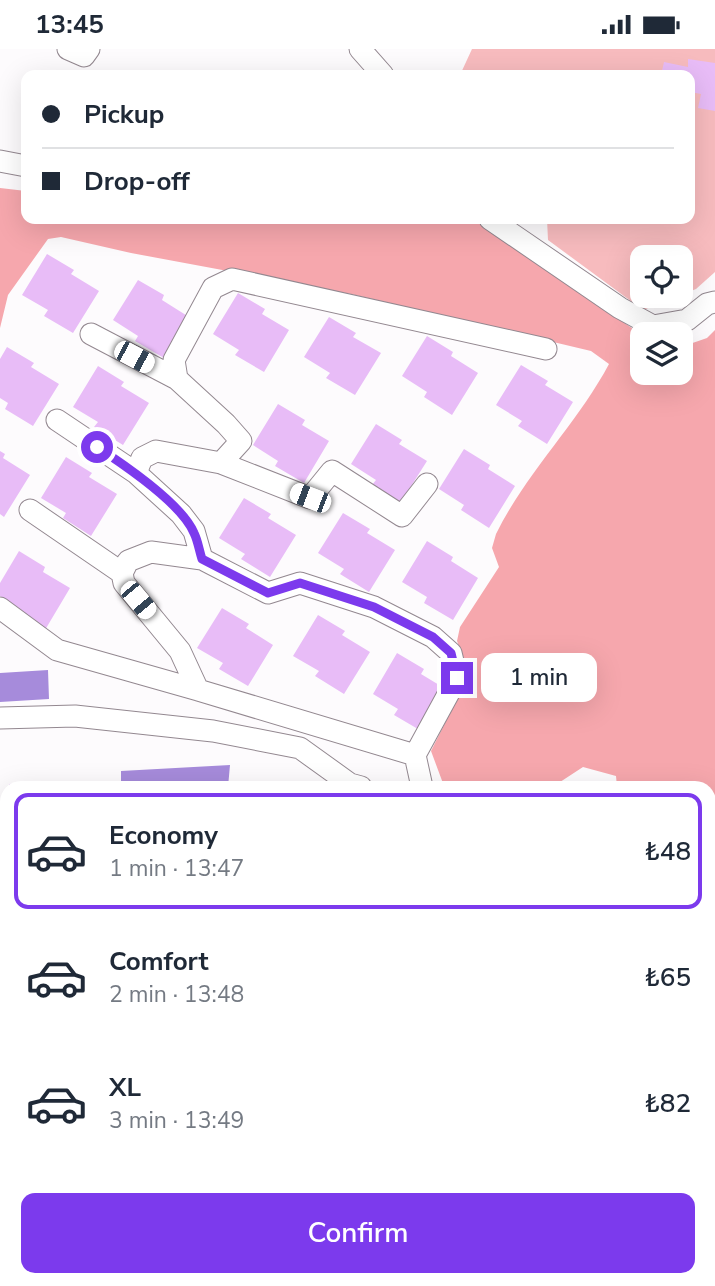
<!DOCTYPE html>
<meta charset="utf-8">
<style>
:root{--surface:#fff;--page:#f6f6f7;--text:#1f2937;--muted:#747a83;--line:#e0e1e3;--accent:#7c3aed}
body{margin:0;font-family:"Nunito Sans",sans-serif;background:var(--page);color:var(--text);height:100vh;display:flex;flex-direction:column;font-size:26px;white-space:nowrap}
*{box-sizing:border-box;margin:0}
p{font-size:23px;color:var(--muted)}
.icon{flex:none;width:38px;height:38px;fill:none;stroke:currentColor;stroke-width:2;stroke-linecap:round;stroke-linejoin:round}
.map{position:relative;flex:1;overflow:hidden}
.drawer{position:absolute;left:0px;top:732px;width:716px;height:506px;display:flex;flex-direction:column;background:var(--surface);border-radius:21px 21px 0 0;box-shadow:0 7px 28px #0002}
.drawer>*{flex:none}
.guide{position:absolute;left:21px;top:21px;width:674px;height:154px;border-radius:14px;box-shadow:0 7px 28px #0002;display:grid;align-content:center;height:154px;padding:0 21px;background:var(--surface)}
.controls{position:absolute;left:630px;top:196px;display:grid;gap:14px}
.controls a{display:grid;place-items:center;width:63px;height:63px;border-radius:14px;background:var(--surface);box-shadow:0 7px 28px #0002;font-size:35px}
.end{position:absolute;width:32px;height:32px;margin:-16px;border:9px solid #7c3aed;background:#fff;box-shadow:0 0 0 4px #fff}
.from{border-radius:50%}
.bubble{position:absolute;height:49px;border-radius:14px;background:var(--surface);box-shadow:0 7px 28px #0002;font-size:23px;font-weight:600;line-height:49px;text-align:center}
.car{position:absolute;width:21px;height:42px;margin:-21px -10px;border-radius:9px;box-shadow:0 0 5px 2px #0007;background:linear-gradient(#fff 24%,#345 0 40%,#fff 0 76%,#345 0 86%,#fff 0)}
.guide b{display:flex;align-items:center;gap:24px;height:66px;font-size:26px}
.guide b+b{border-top:2px solid var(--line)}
.guide i{width:18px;height:18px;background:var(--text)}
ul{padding:12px 0 0;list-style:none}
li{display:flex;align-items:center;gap:21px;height:116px;margin:0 14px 10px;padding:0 7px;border:4px solid transparent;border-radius:14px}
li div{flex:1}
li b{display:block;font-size:26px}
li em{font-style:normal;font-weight:600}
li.current{border-color:var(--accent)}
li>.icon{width:63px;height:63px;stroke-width:1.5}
.primary-button{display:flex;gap:14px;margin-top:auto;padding:14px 21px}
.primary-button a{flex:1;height:80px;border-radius:14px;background:var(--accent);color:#fff;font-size:28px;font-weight:600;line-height:80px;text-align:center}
.status{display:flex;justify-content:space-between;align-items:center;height:49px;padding:0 35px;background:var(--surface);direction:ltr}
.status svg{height:19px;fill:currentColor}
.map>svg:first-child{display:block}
.green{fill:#f7bbbe}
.forest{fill:#f6a7ad}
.water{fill:#a68bdb}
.building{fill:#e8bcf7}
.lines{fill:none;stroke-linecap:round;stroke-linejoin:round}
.minor-casing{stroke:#938890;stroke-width:23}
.highway-casing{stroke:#938890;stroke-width:33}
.minor{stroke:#fff;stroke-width:21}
.highway{stroke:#fff;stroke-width:32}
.route{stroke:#7c3aed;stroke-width:9}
</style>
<div class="status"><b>13:45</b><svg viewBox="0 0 49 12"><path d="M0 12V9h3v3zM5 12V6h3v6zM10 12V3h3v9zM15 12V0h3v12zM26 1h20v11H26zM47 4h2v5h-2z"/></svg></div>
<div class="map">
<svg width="715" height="1237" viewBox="0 0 715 1237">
<rect width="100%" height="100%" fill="#fdfbfd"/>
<!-- green -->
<path class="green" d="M472,0H715V223L696,240L681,246V208H642V247H679L643,261L548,191L547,170H690V26H460Z"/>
<!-- forest -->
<path class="forest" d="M0,139L26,142V170H473L642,286V324H681V298L707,289L715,281V766L709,765V738H617L616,727L583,718L557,735L444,737L431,702L467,630L466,615L457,592L460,578L499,518L492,499L496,485C526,424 577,375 609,315L591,302L351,245L131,204L61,188L48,190L8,246L0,279Z"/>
<!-- water -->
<path class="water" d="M48,621L49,650L0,653V624Z
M230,716L228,738H121V722Z"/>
<!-- building -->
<path class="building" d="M688,10L715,14V62L698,59L701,45L690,43V26H661L664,13L688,18Z
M47,205L74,221L71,225L99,242L73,284L44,267L48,261L22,246Z
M138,231L164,246L162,251L189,268L164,309L135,292L138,287L113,271Z
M238,244L265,260L262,265L289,281L264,323L235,306L239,301L213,285Z
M329,268L356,284L353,288L381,304L355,346L326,329L330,324L304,308Z
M427,287L453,303L451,307L478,324L452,366L424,348L427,343L402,327Z
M7,298L34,314L31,318L59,335L33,377L5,360L8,354L0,349V310Z
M521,316L548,332L545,336L573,353L547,395L518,377L522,372L496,356Z
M98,317L124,333L121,337L149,354L123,396L94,378L98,373L73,358Z
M278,355L305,371L302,376L329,392L304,434L275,417L278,412L253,396Z
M376,375L402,391L399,395L427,412L401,453L372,436L376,431L351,415Z
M464,400L490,416L488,420L515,437L489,479L461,461L464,456L439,440Z
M0,402L5,405L3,409L30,426L4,468L0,465Z
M66,408L92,424L89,428L117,445L91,487L63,469L66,464L41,449Z
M244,449L271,465L268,469L296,486L270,528L241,510L245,505L219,489Z
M343,464L370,480L367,484L395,501L369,543L340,525L344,520L318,504Z
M427,492L453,508L451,512L478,529L453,571L424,554L427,548L402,533Z
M19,502L45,518L43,523L70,539L45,581L16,564L19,559L0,547V534Z
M222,559L249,575L246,579L273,596L248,637L219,620L223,614L197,599Z
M318,566L345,582L342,586L370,603L344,645L315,627L319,622L293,607Z
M397,604L424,620L421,625L449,642L423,683L394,666L398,660L373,645Z
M57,733L58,738H9V735Z
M709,858L715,859L714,909H709Z
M7,865V899L0,901V867Z
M0,1020L7,1021V1062L0,1061Z
M41,1230H61L67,1237H32Z
M76,1230H127L116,1237H80Z"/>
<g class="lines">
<defs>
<path id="minor" d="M68,0L84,7L89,0
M360,0L383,26
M0,112L26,117
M490,170L620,259L653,277L687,271L707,255L715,253
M91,285L177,330
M57,371L136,424
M221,414L310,449L332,422L402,467L427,435
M30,461L122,524
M202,510L268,544L300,534L374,558L433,588L451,604L457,629L415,706
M0,559L57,601L198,641
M0,669L75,667L213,682L300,699L350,735L361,738
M422,738L415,706L198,641L180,602L124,534L122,524L128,512L151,503L202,510L194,482L181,465L136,424L142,409L156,402L221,414L241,392L226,375L177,330L174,311L213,239L232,230L546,300
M709,793H715
M709,944L715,946
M0,947L7,946
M709,1096L715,1097
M0,1101H7
M0,1226L7,1221
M171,1237L197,1233L254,1237"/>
<path id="highway" d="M709,1219L715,1209"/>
</defs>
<!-- minor casing -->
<use href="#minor" class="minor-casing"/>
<!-- highway casing -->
<use href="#highway" class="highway-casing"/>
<!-- minor -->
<use href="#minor" class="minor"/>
<!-- highway -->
<use href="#highway" class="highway"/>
</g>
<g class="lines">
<!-- route -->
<path class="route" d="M97,398C123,415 182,455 194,484C198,492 199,501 202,510L268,544L300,534L374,558L433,588L451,604L457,629"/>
</g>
</svg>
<div class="controls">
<a><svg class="icon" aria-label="locate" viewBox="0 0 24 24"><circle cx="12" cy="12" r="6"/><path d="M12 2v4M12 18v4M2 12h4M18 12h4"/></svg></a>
<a><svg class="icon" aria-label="layers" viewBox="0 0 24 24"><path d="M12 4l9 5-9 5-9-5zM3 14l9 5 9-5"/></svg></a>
</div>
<i class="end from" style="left:97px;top:398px"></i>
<i class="end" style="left:457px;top:629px"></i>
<div class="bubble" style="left:481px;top:604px;width:116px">1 min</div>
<i class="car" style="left:134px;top:308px;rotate:118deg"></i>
<i class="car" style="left:310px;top:449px;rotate:291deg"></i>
<i class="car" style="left:138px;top:551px;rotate:140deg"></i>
<div class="guide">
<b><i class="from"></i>Pickup</b>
<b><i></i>Drop-off</b>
</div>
<section class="drawer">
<ul>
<li class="current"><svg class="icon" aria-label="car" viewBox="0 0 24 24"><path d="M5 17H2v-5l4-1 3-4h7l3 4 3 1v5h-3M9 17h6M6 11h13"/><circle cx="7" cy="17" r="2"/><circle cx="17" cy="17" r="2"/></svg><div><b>Economy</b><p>1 min · 13:47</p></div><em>₺48</em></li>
<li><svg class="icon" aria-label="car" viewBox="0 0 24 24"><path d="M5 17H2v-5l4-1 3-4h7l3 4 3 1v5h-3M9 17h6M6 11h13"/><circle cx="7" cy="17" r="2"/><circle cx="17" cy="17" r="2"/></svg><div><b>Comfort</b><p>2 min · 13:48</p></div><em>₺65</em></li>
<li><svg class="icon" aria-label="car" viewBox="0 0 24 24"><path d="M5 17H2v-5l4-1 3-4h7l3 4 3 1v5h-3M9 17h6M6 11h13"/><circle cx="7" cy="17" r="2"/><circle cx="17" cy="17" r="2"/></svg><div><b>XL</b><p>3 min · 13:49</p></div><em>₺82</em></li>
</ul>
<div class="primary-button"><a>Confirm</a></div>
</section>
</div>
